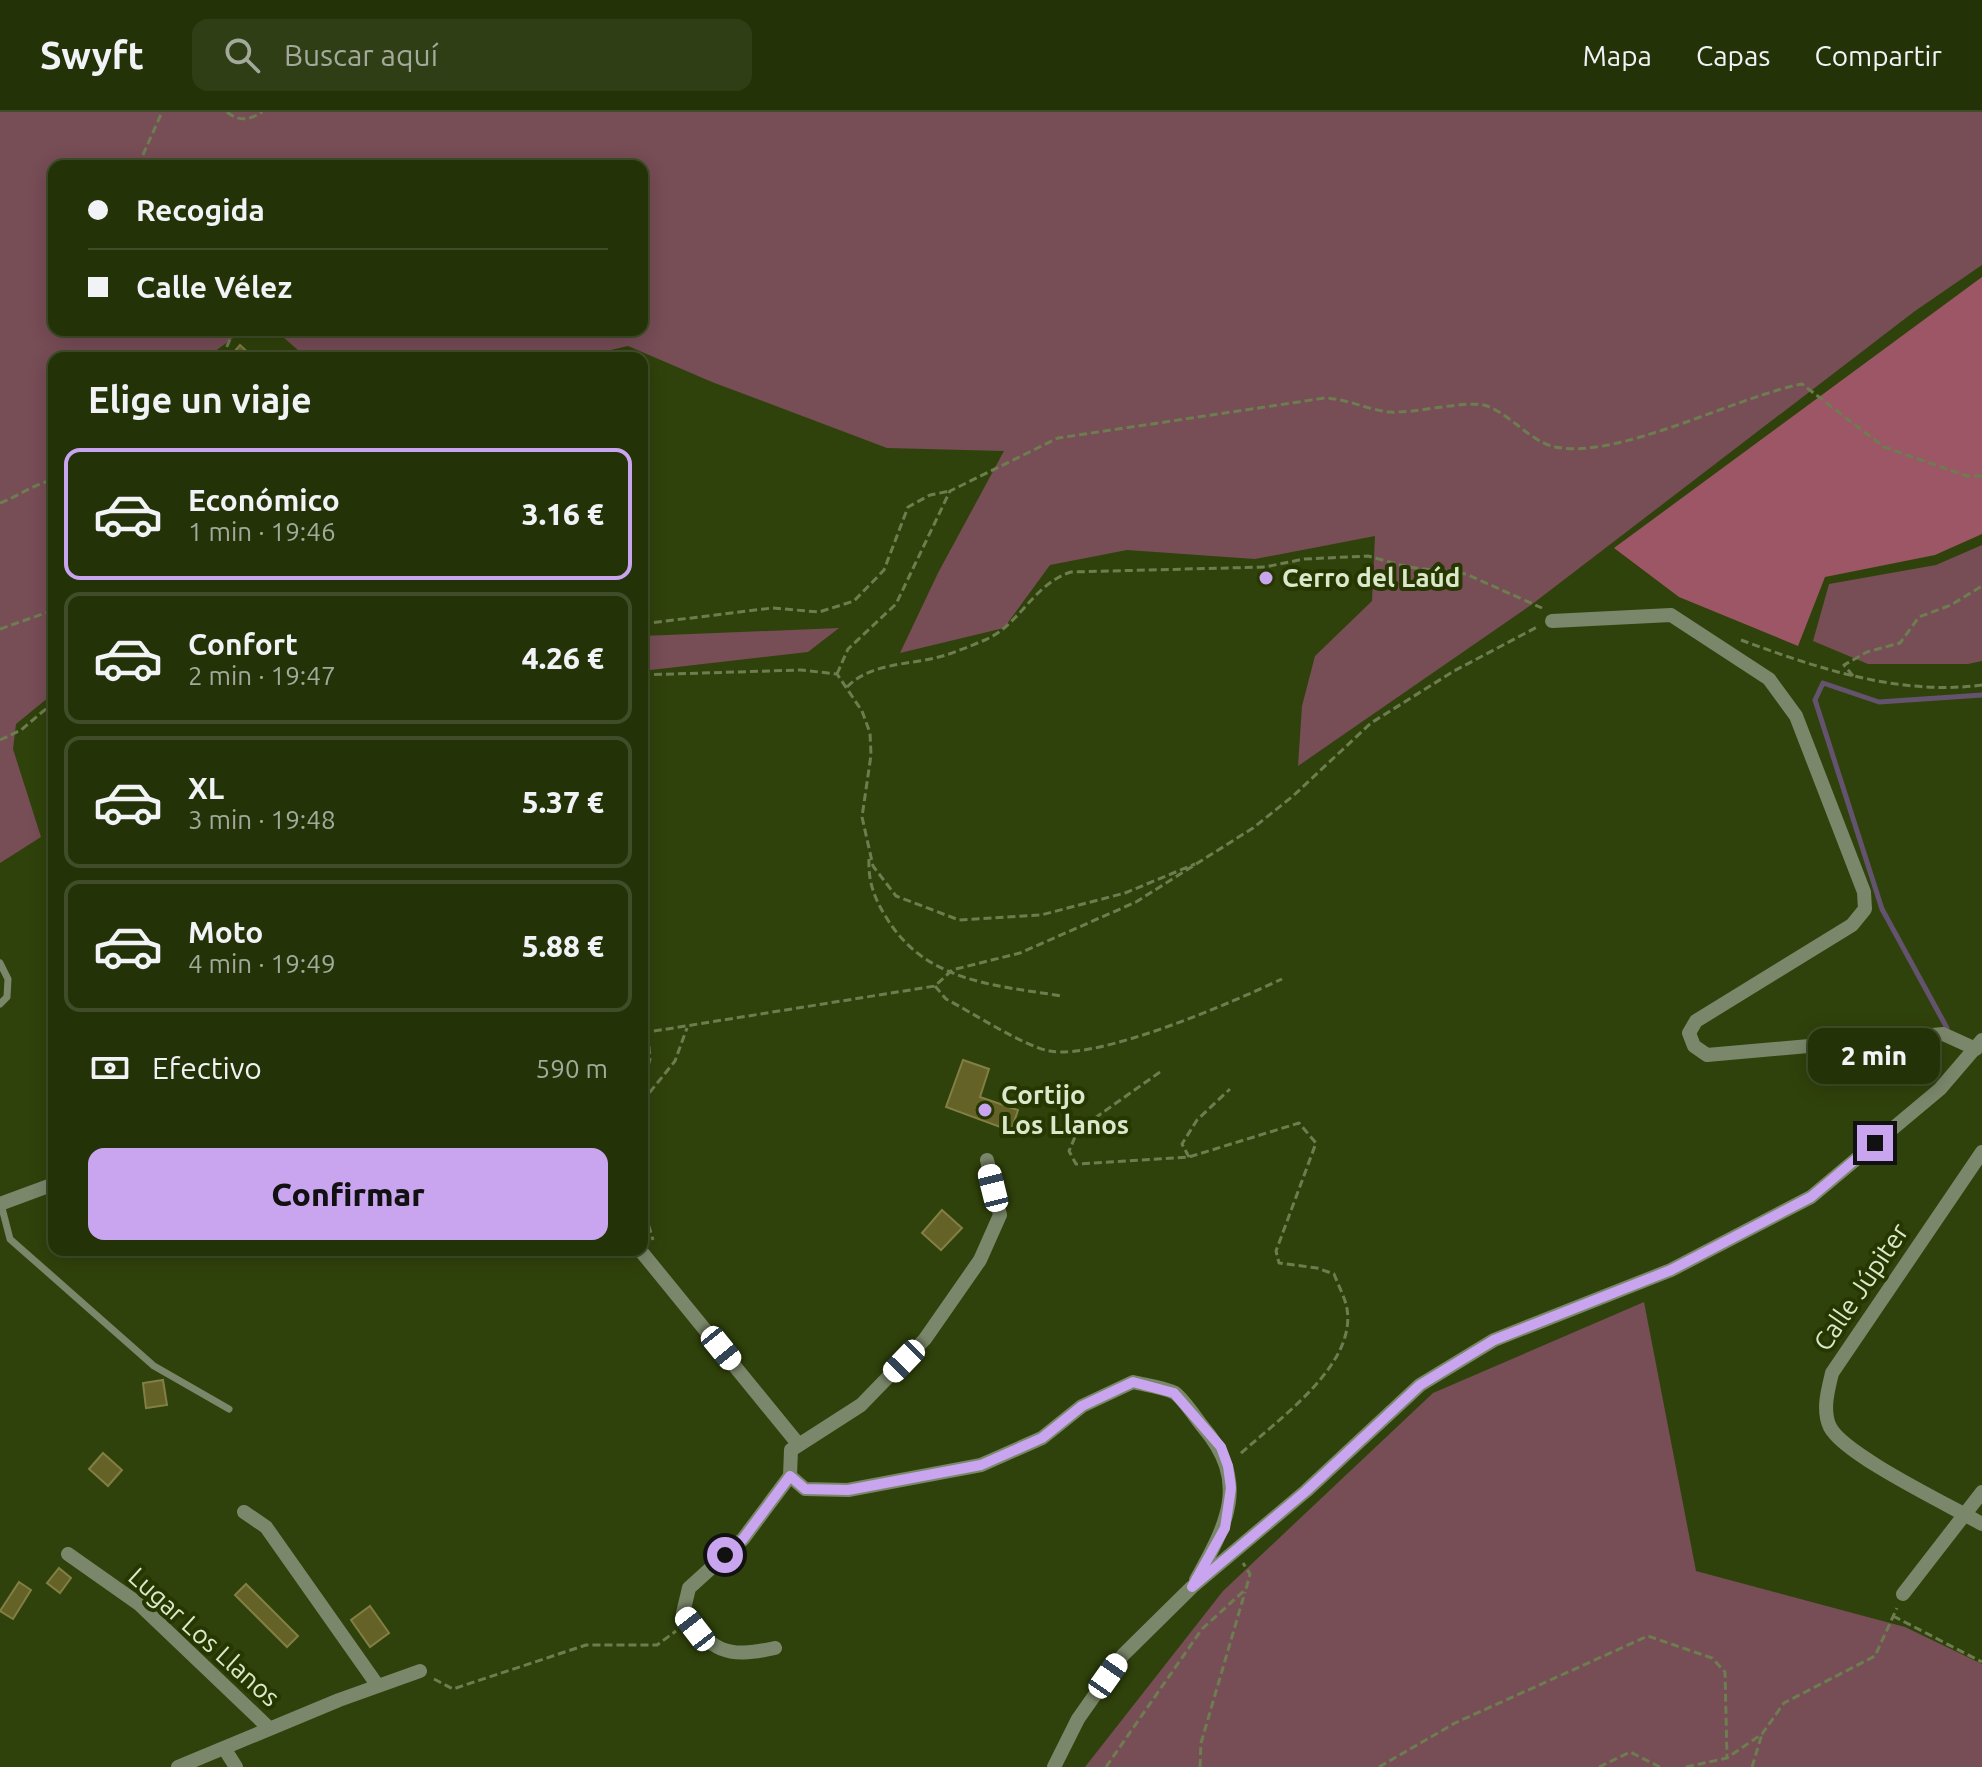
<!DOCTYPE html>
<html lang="es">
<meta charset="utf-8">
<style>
:root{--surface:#243208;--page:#303e16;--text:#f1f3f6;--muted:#a3aa9c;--line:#414d29;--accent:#c8a5ee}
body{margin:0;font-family:Ubuntu,sans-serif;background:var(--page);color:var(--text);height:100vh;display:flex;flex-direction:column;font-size:30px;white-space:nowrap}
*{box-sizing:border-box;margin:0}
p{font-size:26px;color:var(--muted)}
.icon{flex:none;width:44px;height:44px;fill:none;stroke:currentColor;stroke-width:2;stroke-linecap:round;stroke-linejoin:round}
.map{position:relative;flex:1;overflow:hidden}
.side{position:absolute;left:48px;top:240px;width:600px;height:904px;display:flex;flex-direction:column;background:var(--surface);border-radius:16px;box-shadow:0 4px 20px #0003,0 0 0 2px var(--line)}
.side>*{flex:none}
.hud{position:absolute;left:48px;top:48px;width:600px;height:176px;border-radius:16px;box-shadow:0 4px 20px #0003,0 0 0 2px var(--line);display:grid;align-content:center;height:176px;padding:0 40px;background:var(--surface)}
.end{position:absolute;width:36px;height:36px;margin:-18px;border:10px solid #c8a5ee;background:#111;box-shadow:0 0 0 4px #111}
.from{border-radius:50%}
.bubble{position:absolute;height:56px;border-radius:16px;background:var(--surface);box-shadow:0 4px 20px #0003,0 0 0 2px var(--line);font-size:26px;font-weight:800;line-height:56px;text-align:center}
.car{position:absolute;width:24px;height:48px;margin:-24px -12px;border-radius:10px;box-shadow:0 0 6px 2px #0007;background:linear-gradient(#fff 24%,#345 0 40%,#fff 0 76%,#345 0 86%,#fff 0)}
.hud b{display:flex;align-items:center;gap:28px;height:76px;font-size:30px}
.hud b+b{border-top:2px solid var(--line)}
.hud i{width:20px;height:20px;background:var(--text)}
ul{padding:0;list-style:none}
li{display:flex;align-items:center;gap:24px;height:132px;margin:0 16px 12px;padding:0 24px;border:4px solid var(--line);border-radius:16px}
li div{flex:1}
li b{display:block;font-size:30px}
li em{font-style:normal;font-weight:800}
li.on{border-color:var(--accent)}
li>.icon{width:72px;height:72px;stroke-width:1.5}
h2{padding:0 40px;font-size:36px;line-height:96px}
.pay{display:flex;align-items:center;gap:20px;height:88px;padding:0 40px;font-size:30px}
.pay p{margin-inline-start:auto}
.primary-button{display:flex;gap:16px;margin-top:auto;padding:16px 40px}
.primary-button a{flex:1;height:92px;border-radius:16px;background:var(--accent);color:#111;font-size:32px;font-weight:800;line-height:92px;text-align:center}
header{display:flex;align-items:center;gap:48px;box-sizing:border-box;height:112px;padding:0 40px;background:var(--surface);border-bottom:2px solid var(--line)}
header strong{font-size:38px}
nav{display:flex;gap:44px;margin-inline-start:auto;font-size:28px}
.search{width:560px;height:72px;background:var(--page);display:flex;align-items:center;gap:20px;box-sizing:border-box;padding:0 28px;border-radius:16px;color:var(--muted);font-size:30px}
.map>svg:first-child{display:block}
.green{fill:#774d56}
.forest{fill:#9c5666}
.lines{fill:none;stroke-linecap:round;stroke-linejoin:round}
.stream{stroke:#64536f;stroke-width:5}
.building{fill:#656227;stroke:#827f44;stroke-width:2}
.path{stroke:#6d7d50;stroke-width:3;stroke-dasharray:8 4;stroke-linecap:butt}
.lane{stroke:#7b876b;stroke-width:7}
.street{stroke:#7b876b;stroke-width:14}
.route{stroke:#c8a5ee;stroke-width:10}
.poi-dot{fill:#c8a5ee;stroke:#263700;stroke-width:3}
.labels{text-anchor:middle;stroke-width:8;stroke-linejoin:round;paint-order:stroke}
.poi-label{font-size:26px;font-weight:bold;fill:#dce8cb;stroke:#263700;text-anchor:start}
.street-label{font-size:26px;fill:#dce8cb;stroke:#263700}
</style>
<header>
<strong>Swyft</strong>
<div class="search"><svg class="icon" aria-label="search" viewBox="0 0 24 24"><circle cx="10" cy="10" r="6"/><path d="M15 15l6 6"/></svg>Buscar aquí</div>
<nav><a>Mapa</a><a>Capas</a><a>Compartir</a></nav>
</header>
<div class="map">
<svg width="1982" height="1655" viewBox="0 0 1982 1655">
<rect width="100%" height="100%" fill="#30420b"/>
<!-- green -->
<path class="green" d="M0,0H1982V153L1915,199L1531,493L1298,654L1302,594L1315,544L1372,489L1375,424L1255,447L1127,438L1050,453L1004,516L900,541L938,461L1004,339L887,336L712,270L628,234L576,246H307L275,218H642V54H54V218H244L206,246H54V581L16,612L13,637L41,725L0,751Z
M1982,433V549L1968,552H1868L1813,529L1829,472L1936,453Z
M839,516L808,540L642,559V524Z
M1644,1190L1696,1459L1905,1515L1982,1552V1655H1085L1223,1479L1433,1281Z"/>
<!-- forest -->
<path class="forest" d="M1982,165V422L1935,443L1825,465L1798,534L1679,485L1614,436Z"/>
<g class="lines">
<!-- stream -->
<path class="stream" d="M1947,916L1882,797L1815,588L1823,571L1879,590L1982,583"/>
</g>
<!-- building -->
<path class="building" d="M240,233L254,246H229Z
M963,948L989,957L980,985L1018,998L1011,1019L946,995Z
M942,1098L962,1116L941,1138L922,1121Z
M163,1268L167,1293L146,1296L143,1271Z
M103,1341L122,1358L108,1374L89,1357Z
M59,1456L71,1466L60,1481L47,1471Z
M19,1470L31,1478L13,1507L0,1499Z
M246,1472L298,1524L287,1535L235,1483Z
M370,1494L389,1521L370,1535L351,1508Z"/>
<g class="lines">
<!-- path -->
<path class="path" d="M227,0C239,10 250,8 262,0
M138,54L162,0
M168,54L175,47L174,54
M222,246L234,218
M0,391C19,384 35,371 54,368
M642,512L772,496L819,500L854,489L884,458L908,395L930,383L950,379
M0,517L54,498
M1741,528C1817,556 1899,584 1982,573
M837,562L848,537L896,492L950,379L1058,326L1325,286C1348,287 1368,298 1390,300C1414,302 1469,287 1487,294C1511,303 1531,330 1555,335C1618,348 1735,285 1802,272L1884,335L1967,364H1982
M642,563L801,558L837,562L862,599L870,621L871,643L862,705L873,754L896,784L959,808L1041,803L1125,781L1195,752
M1853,564L1844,553L1867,540L1900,531L1919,505L1951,493L1982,474
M847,575C870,551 908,553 939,545C954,541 970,534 985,528C1020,513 1033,472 1071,460L1265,455L1304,447L1368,444L1408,455L1466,462L1542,496
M0,628L21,618L54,590
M869,747C868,769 874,786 886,805C925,870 993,873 1062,884
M935,874L946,887C971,900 1025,935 1050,939C1100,948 1233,890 1282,867
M642,921L935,874L952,858L1020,841L1136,790L1253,716L1293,684L1371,611L1454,559L1539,514
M1160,960L1078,1018L1069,1039L1076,1052L1189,1045L1299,1011L1316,1031L1276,1139L1279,1151L1317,1156L1334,1162C1338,1172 1343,1182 1346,1192C1361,1251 1278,1307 1239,1343
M642,977L650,947L648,922
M642,990L675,949L687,916
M1189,1045L1182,1032L1197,1008L1230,977
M642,1090L653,1128
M1893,1504L1982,1550
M434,1567L453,1577L586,1533H657L676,1519
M1106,1655L1202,1517L1246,1477L1250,1462L1243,1451
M1200,1655L1201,1631L1245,1480
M1379,1655L1455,1611L1648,1524L1712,1546L1725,1560L1727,1646
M1599,1655L1630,1640L1660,1655
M1686,1655L1727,1646L1762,1622L1784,1591L1875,1544L1897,1496
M1752,1655L1762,1622"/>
<!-- lane -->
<path class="lane" d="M0,851L8,867L7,885L0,892
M1,1092L10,1127L154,1254L229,1297"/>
<!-- street -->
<path class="street" d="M1552,509L1671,503L1769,567L1796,604L1864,780L1865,797L1852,813L1696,909L1689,921L1694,934L1707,943L1943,922L1976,937
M1982,1040L1832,1261C1828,1278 1822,1298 1830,1315C1844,1343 1951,1394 1982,1412
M987,1048L1000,1103L980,1148L925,1227L861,1293L791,1338L790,1364L805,1377L848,1378L981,1353L1042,1326L1082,1294L1133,1270C1145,1273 1164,1275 1175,1281C1185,1289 1195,1305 1203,1315C1250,1370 1227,1412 1196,1468
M0,1092L54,1072
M640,1138L799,1333
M244,1400L266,1415L378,1574
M68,1442L139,1492L270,1617
M1903,1482L1982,1380
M775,1536C725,1547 713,1539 683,1501L689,1476L743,1427L790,1364
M224,1636L236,1655
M178,1655L339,1588L420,1559
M1054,1655L1078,1607L1123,1543L1192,1475L1306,1379L1420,1273L1494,1228L1671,1158L1811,1085L1940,977L1982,928"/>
</g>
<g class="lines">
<!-- route -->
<path class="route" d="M725,1443L743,1427L790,1364L805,1377L848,1378L981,1353L1042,1326L1082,1294L1133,1270L1174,1281L1221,1335L1228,1354L1231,1376L1225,1416L1192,1475L1306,1379L1420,1273L1494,1228L1671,1158L1811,1085L1875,1031"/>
</g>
<!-- markers -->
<g class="poi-dot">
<circle cx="1266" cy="466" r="8"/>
<circle cx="985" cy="998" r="8"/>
</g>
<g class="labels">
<!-- poi labels -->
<g class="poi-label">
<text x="1282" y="475">Cerro del Laúd</text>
<text x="1001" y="992">Cortijo<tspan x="1001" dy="30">Los Llanos</tspan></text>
</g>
<!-- street labels -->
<g class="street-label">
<text transform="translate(1861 1175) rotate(-56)" y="9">Calle Júpiter</text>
<text transform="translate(204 1525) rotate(42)" y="9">Lugar Los Llanos</text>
</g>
</g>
</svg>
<i class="end from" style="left:725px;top:1443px"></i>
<i class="end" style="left:1875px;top:1031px"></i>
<div class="bubble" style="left:1808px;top:916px;width:132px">2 min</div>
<i class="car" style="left:993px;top:1076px;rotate:346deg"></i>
<i class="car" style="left:721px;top:1236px;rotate:141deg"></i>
<i class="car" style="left:904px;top:1249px;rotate:224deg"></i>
<i class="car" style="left:695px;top:1517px;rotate:322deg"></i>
<i class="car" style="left:1108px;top:1564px;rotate:35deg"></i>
<div class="hud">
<b><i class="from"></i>Recogida</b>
<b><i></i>Calle Vélez</b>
</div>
<section class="side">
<h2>Elige un viaje</h2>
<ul>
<li class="on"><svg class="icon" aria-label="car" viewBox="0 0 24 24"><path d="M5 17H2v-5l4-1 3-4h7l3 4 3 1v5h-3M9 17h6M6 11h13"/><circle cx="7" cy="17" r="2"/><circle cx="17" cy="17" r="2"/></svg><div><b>Económico</b><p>1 min · 19:46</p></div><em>3.16 €</em></li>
<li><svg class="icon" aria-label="car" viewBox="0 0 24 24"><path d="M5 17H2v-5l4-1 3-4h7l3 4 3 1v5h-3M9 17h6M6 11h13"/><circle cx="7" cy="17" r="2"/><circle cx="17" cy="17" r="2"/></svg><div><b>Confort</b><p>2 min · 19:47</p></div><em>4.26 €</em></li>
<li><svg class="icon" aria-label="car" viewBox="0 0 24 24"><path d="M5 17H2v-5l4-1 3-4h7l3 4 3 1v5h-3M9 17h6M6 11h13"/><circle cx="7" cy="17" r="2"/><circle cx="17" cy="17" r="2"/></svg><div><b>XL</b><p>3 min · 19:48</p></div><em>5.37 €</em></li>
<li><svg class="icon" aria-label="car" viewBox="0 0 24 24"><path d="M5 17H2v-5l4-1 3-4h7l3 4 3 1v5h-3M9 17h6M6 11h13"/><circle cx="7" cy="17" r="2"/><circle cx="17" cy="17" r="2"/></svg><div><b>Moto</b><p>4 min · 19:49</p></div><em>5.88 €</em></li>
</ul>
<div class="pay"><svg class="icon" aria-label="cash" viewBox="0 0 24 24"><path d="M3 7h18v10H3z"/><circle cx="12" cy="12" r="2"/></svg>Efectivo<p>590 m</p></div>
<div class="primary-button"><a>Confirmar</a></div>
</section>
</div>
